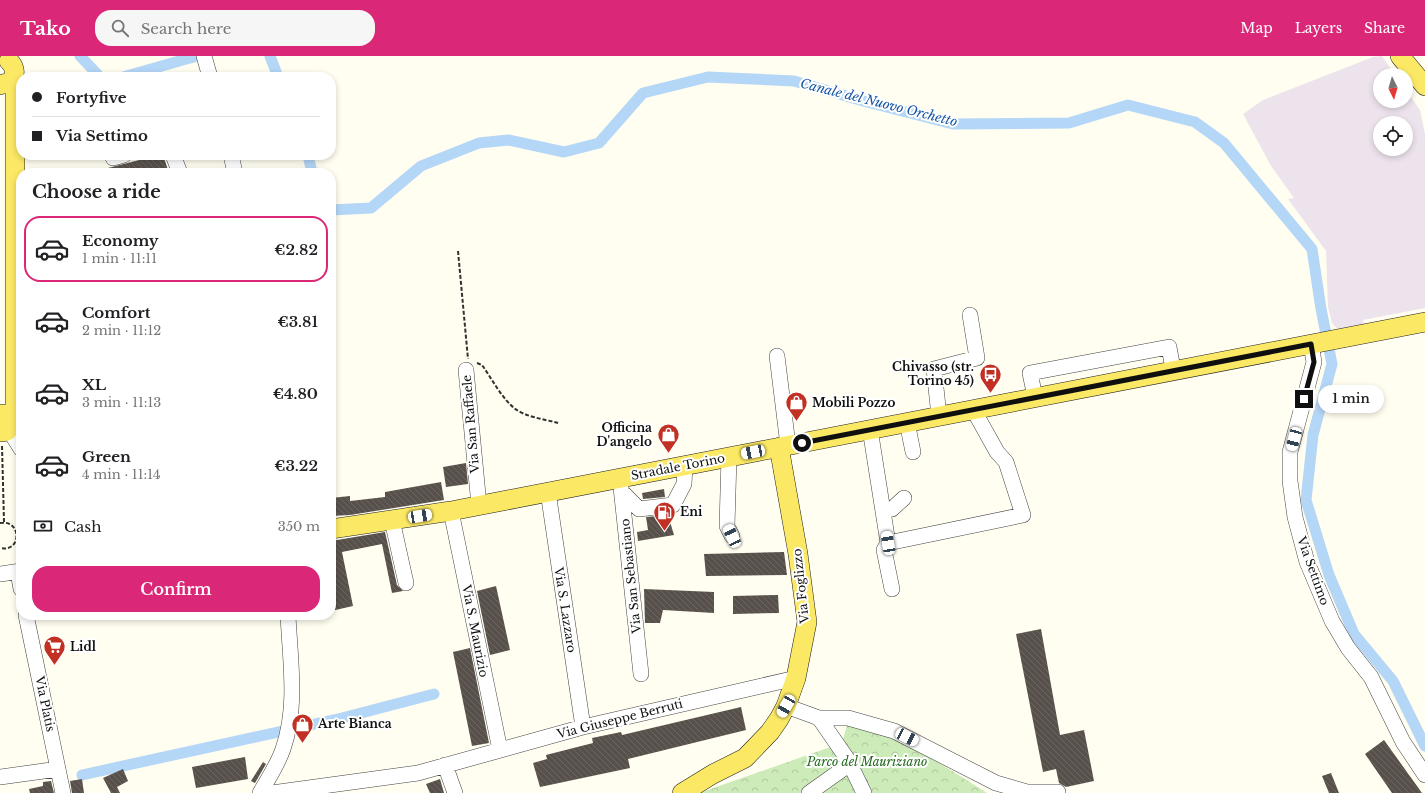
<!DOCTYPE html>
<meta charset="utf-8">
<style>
:root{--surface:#fff;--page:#f6f6f6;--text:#202124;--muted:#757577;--line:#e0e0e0;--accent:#db2777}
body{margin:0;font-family:"Libre Baskerville",serif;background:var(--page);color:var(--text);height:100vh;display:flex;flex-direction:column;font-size:15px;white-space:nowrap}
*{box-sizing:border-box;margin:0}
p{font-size:13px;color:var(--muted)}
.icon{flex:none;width:22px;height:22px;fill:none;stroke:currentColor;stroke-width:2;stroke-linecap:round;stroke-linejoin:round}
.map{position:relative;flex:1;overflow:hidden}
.sheet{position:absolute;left:16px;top:112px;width:320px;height:452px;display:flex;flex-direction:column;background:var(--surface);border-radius:16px;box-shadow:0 2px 6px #0003}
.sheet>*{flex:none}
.banner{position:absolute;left:16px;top:16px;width:320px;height:88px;border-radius:16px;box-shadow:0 2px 6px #0003;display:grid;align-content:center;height:88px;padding:0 16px;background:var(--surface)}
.needle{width:26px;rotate:175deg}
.fabs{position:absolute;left:1373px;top:12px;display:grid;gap:8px}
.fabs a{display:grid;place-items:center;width:40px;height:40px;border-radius:50%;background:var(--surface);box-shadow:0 2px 6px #0003;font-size:20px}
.end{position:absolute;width:18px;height:18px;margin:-9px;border:5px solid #0f0f0f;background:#fff;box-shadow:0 0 0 2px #fff}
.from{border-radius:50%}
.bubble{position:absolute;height:28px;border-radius:14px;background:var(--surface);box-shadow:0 2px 6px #0003;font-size:13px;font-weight:600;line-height:28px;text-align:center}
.car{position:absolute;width:12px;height:24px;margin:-12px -6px;border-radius:5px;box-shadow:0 0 3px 1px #0007;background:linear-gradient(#fff 24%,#345 0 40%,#fff 0 76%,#345 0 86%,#fff 0)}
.banner b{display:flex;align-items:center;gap:14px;height:38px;font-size:15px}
.banner b+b{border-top:1px solid var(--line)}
.banner i{width:10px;height:10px;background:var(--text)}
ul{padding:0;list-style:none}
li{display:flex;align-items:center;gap:12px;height:66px;margin:0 8px 6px;padding:0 8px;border:2px solid transparent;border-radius:16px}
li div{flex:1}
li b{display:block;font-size:15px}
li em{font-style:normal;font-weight:600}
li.current{border-color:var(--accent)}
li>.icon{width:36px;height:36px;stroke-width:1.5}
h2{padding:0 16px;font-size:18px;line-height:48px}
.pay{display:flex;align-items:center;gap:10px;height:44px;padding:0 16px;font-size:15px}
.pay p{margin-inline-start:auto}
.button{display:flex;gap:8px;margin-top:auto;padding:8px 16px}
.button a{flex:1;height:46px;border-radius:16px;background:var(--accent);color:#fff;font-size:16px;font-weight:600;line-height:46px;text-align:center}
header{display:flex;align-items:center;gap:24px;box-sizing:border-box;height:56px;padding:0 20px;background:var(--accent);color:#fff}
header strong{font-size:19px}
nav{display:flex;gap:22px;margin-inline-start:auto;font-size:14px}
.search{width:280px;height:36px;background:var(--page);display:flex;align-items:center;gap:10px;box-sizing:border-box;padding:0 14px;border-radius:16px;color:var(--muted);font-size:15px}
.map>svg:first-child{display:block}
.industrial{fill:#ede3ed;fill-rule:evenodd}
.park{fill:url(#park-crowns)}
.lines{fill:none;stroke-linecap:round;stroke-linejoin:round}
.canal{stroke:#b4d6f7;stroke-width:11}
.building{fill:url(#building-back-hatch)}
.minor-casing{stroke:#424242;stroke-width:16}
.major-casing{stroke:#202020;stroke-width:20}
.path{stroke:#313131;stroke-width:2;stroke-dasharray:4 2;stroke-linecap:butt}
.minor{stroke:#fff;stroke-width:15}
.major{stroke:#fbe865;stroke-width:19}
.route{stroke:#0f0f0f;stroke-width:5}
.labels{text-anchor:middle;stroke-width:4;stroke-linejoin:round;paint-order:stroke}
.poi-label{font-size:12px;font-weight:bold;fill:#0f0f0f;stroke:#fff;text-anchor:start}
.street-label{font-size:12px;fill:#0f0f0f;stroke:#fff}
.park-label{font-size:12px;font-style:italic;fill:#23681d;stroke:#fff}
.water-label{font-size:13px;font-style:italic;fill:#1554a4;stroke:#fff}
</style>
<header>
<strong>Tako</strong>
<div class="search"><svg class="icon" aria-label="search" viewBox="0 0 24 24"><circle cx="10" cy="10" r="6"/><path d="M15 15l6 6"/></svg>Search here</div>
<nav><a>Map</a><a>Layers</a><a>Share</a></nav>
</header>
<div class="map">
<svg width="1425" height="737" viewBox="0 0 1425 737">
<defs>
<pattern id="park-crowns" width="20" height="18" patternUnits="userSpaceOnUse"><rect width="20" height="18" fill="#cdebb9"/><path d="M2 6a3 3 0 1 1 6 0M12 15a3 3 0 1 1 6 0" fill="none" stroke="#afc89e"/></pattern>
<pattern id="building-back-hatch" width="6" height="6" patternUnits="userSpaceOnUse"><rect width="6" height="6" fill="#58514b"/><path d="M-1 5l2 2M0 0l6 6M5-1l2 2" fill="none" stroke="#6b6561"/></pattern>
</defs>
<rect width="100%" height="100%" fill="#fffef0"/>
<!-- industrial -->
<path class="industrial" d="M1382,0L1395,19H1380V45H1406V34L1420,54L1425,78V252L1363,264L1365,269L1338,274L1332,267L1328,251L1326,195L1288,143L1294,142L1271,110L1243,58L1263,44L1373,1ZM1380,67H1406V93H1380Z"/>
<!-- park -->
<path class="park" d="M847,669L903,684L987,737H699L842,687Z"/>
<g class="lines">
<!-- canal -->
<path class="canal" d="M80,0L100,21
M270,0L278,21
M123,21L197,0
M308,99L312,117
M331,154L371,152L421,110L479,87L508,84L564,96L599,87L643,37L708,21L794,25L867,46L953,68L1069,67L1128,49L1195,66L1224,87L1312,193L1321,253L1332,308L1313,379L1306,444L1329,519L1354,578L1393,625L1425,690
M82,719L342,662L434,638"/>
</g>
<!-- building -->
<path class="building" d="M159,99H163L169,117H101L100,114Z
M466,407L468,428L446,431L443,411Z
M441,426L444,444L350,459L331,460V442L350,440V445L385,441V436Z
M664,433L665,441L643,443L642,437Z
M668,459L674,479L638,485L637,476L648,474L646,461Z
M385,476L397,529L403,535L392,537L382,488L342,496L353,550L331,555V485Z
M784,496L787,519L706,520L704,498Z
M496,530L510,594L490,599L477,535Z
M644,533L714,536V557L663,554L660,567H645Z
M778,539L779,557L733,558V540Z
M1041,573L1060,679L1084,674L1094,725L1066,731L1059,727L1056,713L1043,716L1016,578Z
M470,592L489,687L472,690L453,596Z
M741,651L746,674L628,703L630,712L540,731L533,707L547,703L546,699L593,687L592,682L621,676L622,679Z
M1384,684L1422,737H1392L1365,698Z
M245,701L248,723L196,732L192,711Z
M263,706L266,708L255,727L251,725Z
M123,713L128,725L117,731L120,737H111L103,722Z
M1331,717L1339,737H1329L1322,720Z
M82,723L84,737H72L70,725Z
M440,723L444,737H430L426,728Z
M51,725L54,737H30L29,733L43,730V726Z"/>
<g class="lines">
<defs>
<path id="minor" d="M204,0L210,21
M173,99L180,117
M231,99L235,117
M113,102L124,99
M1311,288L1314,306L1290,396V425L1295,461L1307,506L1332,565L1348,592L1371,621L1403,686L1425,719
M777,300L788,389
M466,314L479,449
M1035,341L1030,317L1169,291L1173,313
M939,360L934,313L977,302L970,259
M907,366L913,396
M870,373L888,487L1023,459L1006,406L997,396L973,353
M9,374L21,393
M729,401L727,470L732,480
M620,422L641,618
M548,436L583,671
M622,436L639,453L673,449L684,428L685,409
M883,454L892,453L904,442
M451,455L500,694
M392,464L406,527
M888,487L884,494L892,533
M18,516L21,533
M0,518L21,515
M26,559L63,737
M786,650L819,662H848L894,675L996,727L1027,736H1058
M819,662L848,704L864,737
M445,709L455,737
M0,721L58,713
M260,737C268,723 278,708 283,693C298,650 290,604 288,559
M272,737L418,717L583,671L796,622
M809,737L850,708"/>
<path id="major" d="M1400,0L1425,30
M0,29L10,26C16,19 16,12 9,5
M0,358L8,359L12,363L13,368L7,375L0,376
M8,359L15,353V33L10,26
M331,473L451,455L1425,266
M682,737L713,718L745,702L770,676L779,663L786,650L796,622L807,566L798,498L779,391"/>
</defs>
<!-- minor casing -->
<use href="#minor" class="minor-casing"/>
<!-- major casing -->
<use href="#major" class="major-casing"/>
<!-- path -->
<path class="path" d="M458,195L468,303
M477,307L482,309C492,323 501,341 514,352C525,361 544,363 558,367
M2,390L4,466
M0,467C22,463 22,497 0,492"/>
<!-- minor -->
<use href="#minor" class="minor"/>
<!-- major -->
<use href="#major" class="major"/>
</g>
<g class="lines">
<!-- route -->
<path class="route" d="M802,387L1311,288L1314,306L1304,343"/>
</g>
<!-- icons -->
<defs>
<symbol id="bus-pin" viewBox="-11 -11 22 30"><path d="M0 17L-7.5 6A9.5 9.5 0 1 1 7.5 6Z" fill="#c22f23" stroke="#fff"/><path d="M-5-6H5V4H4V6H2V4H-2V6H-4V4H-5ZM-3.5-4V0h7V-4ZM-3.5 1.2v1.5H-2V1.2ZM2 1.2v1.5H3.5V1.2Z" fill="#fff"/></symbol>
<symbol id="shop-pin" viewBox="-11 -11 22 30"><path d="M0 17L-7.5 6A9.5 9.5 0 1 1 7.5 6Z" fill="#c22f23" stroke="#fff"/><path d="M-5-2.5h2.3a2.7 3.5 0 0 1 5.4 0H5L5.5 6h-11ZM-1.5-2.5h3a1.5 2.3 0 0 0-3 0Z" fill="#fff"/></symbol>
<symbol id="fuel-pin" viewBox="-11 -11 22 30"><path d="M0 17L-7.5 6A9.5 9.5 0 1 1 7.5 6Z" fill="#c22f23" stroke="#fff"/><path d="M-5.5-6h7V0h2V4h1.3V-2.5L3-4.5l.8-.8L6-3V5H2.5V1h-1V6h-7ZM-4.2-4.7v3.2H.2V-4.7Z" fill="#fff"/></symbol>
<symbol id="supermarket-pin" viewBox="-11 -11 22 30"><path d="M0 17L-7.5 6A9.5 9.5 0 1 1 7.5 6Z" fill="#c22f23" stroke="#fff"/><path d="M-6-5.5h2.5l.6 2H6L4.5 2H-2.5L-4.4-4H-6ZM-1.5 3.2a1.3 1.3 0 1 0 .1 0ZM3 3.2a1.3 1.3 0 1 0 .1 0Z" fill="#fff"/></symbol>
</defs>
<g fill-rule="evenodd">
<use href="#bus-pin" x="978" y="306" width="25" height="34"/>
<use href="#shop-pin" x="784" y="334" width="25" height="34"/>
<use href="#shop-pin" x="656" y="366" width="25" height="34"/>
<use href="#fuel-pin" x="652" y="444" width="25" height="34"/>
<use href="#supermarket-pin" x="42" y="578" width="25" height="34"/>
<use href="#shop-pin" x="290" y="656" width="25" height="34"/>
</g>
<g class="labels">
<!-- poi labels -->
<g class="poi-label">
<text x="974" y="315" text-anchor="end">Chivasso (str.<tspan x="974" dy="14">Torino 45)</tspan></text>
<text x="812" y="351">Mobili Pozzo</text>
<text x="652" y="376" text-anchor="end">Officina<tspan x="652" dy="14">D'angelo</tspan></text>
<text x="680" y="460">Eni</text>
<text x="70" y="595">Lidl</text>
<text x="318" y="672">Arte Bianca</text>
</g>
<!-- street labels -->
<g class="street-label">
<text transform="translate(471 368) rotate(-95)" y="4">Via San Raffaele</text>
<text transform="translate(678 411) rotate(-11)" y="4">Stradale Torino</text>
<text transform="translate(1313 515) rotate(70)" y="4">Via Settimo</text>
<text transform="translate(631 520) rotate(-96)" y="4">Via San Sebastiano</text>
<text transform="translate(801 530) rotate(-96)" y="4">Via Foglizzo</text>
<text transform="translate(565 554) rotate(81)" y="4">Via S. Lazzaro</text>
<text transform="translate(475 575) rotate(79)" y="4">Via S. Maurizio</text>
<text transform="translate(45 648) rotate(78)" y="4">Via Platis</text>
<text transform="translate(620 663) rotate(-14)" y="4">Via Giuseppe Berruti</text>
</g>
<!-- park labels -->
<g class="park-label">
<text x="867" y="710">Parco del Mauriziano</text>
</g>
<!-- water labels -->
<g class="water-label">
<text transform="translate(879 46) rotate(14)" y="5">Canale del Nuovo Orchetto</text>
</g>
</g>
</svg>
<div class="fabs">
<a><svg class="needle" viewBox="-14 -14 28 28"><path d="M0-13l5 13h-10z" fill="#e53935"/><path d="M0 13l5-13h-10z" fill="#757577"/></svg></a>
<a><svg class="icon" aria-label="locate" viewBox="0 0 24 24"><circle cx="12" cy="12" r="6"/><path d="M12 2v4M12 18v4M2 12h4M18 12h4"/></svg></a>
</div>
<i class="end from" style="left:802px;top:387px"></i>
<i class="end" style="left:1304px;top:343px"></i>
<div class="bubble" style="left:1318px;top:329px;width:66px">1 min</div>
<i class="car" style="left:1294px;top:383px;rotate:195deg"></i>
<i class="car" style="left:753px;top:396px;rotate:259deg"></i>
<i class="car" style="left:420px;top:460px;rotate:81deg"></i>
<i class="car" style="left:732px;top:480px;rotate:335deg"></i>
<i class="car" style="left:888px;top:487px;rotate:351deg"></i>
<i class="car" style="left:786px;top:650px;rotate:210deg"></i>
<i class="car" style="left:907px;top:681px;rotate:117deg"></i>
<div class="banner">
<b><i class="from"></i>Fortyfive</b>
<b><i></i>Via Settimo</b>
</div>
<section class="sheet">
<h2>Choose a ride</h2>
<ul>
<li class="current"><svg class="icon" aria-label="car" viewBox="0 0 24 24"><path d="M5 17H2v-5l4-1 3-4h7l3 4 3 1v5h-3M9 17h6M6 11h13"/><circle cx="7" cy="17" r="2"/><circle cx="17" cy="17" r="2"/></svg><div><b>Economy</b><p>1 min · 11:11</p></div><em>€2.82</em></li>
<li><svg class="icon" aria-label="car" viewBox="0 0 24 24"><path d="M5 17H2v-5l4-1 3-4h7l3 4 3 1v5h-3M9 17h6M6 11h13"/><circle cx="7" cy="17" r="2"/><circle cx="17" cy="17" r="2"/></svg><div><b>Comfort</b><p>2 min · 11:12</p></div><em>€3.81</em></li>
<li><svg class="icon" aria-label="car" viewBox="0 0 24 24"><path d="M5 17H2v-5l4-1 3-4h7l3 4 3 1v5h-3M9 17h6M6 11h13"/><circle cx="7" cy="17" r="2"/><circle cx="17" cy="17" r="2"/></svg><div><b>XL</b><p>3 min · 11:13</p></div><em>€4.80</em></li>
<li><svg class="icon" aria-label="car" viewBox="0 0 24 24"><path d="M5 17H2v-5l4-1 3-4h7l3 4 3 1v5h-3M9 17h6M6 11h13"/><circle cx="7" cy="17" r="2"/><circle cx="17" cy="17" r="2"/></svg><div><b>Green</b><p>4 min · 11:14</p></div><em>€3.22</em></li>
</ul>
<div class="pay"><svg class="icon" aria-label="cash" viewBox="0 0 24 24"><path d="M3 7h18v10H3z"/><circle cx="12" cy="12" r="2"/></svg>Cash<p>350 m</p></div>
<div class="button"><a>Confirm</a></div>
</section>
</div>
